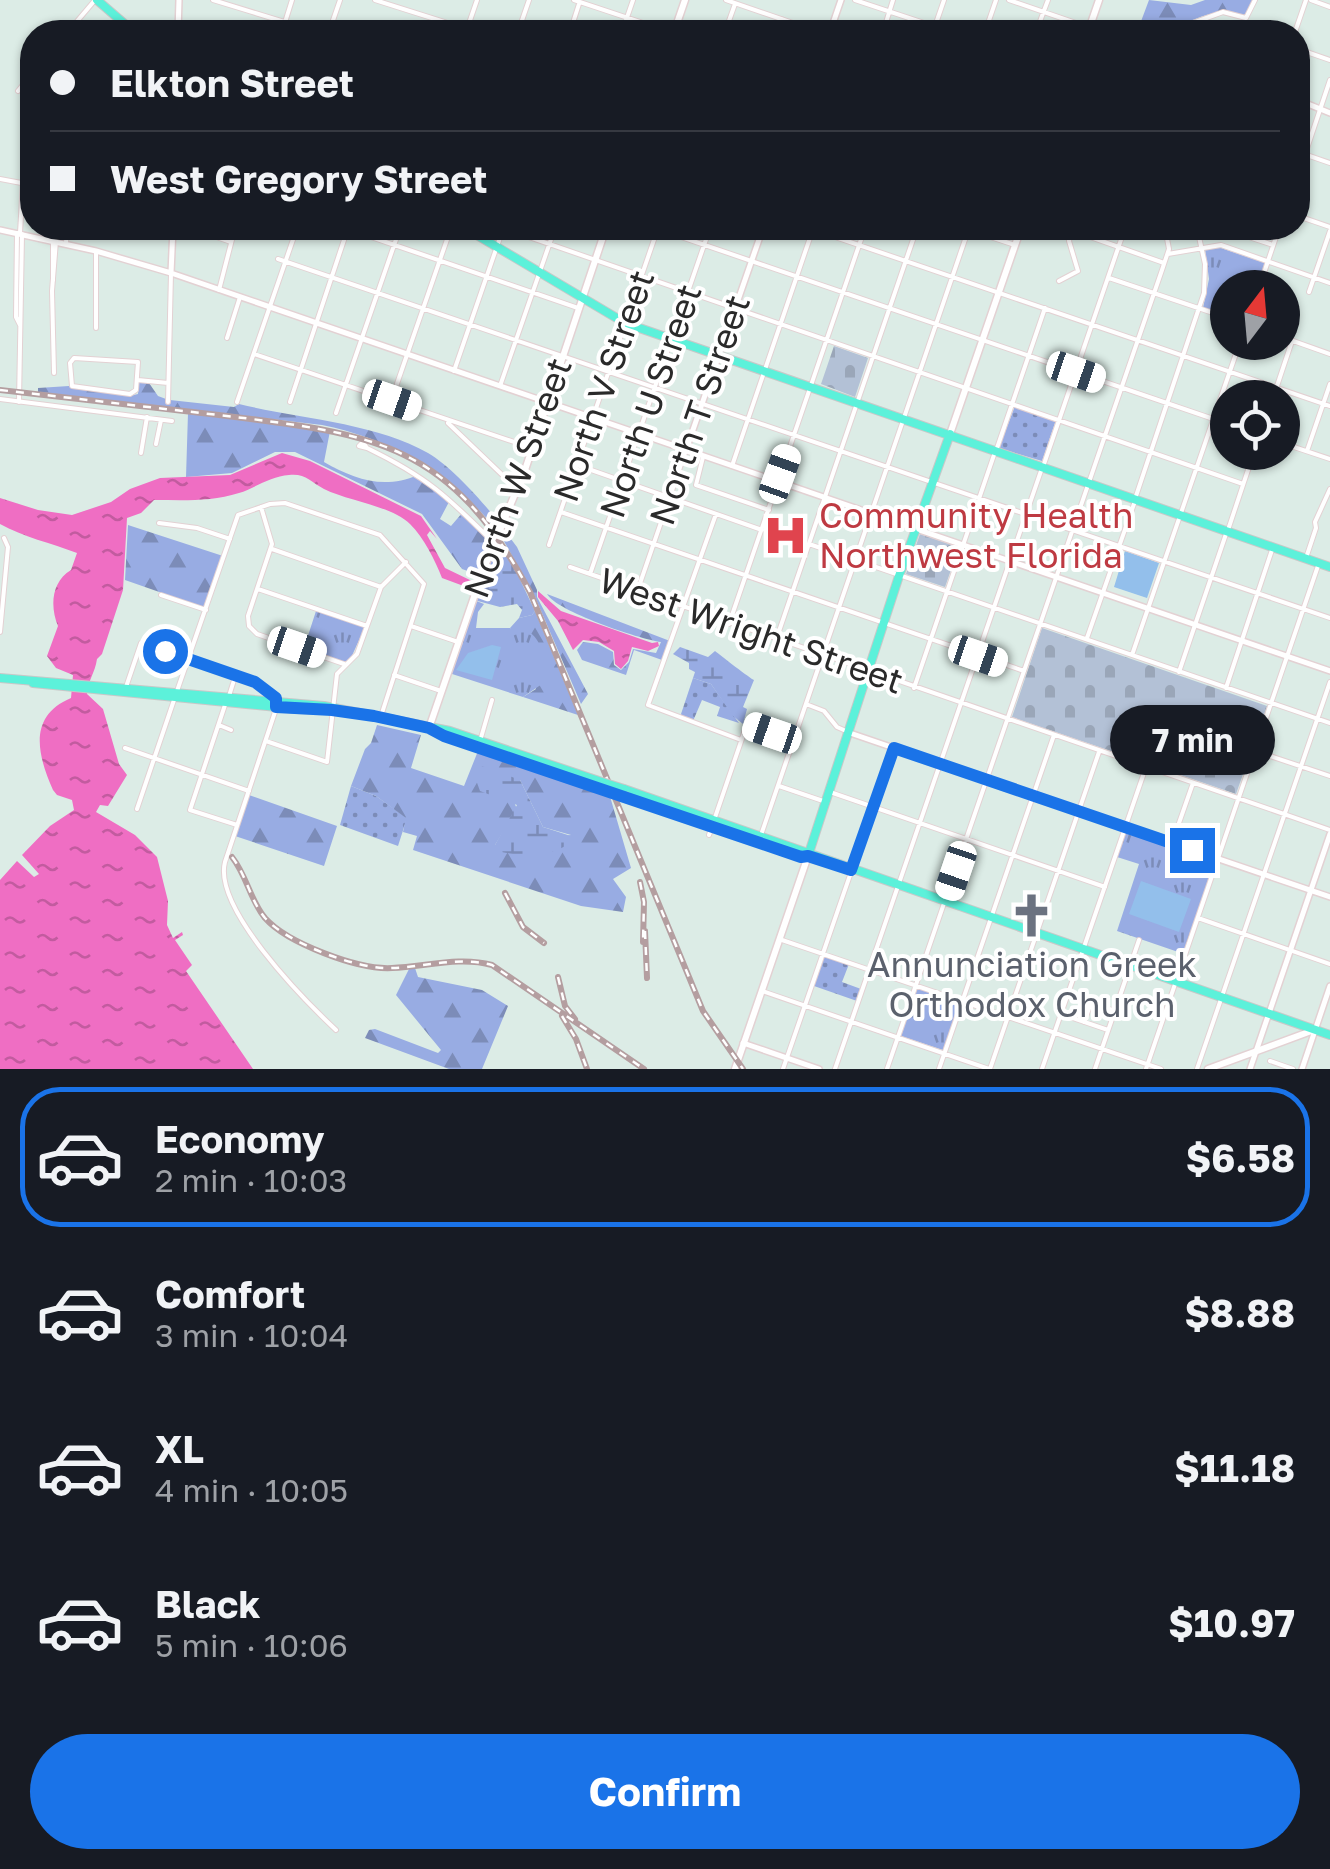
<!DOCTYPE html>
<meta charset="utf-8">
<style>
:root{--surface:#171b24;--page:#242831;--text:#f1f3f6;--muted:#9ea1a6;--line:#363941;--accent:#1a73e8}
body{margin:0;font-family:"Golos Text",sans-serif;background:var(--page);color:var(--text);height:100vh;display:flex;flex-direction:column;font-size:38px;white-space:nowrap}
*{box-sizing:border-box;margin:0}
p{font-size:32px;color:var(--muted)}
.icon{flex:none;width:55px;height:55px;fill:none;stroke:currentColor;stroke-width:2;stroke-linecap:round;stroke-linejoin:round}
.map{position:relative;height:1069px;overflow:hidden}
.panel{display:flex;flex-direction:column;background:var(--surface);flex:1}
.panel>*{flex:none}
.hud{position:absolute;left:20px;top:20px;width:1290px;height:220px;border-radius:40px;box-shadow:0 2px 8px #0004;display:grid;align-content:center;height:220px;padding:0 30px;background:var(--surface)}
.needle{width:65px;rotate:16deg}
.controls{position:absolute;left:1210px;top:270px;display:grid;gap:20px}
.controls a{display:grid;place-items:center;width:90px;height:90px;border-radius:50%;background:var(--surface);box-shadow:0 2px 8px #0004;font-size:50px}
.end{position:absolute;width:45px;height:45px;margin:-22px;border:12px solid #1a73e8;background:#fff;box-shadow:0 0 0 5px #fff}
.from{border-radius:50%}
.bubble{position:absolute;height:70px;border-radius:35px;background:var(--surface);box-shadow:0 2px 8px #0004;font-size:32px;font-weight:700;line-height:70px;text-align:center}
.car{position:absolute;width:30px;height:60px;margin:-30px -15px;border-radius:12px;box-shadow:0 0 8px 2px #0007;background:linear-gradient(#fff 24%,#345 0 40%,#fff 0 76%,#345 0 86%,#fff 0)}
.hud b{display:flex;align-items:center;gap:35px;height:95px;font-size:38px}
.hud b+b{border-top:2px solid var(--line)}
.hud i{width:25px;height:25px;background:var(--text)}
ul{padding:18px 0 0;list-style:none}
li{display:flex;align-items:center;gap:30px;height:140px;margin:0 20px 15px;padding:0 10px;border:5px solid transparent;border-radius:40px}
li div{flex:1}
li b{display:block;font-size:38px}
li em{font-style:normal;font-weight:700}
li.on{border-color:var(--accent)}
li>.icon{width:90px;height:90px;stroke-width:1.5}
.primary-button{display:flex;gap:20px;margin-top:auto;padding:20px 30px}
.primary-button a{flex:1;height:115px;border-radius:60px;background:var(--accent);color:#fff;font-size:40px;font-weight:700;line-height:115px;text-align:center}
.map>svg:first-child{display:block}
.grass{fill:url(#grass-dots)}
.forest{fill:url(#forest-firs);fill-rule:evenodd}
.wetland{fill:url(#wetland-marsh)}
.cemetery{fill:url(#cemetery-stones)}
.park{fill:url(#park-tufts)}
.pitch{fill:#93bfeb}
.water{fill:url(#water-ripples)}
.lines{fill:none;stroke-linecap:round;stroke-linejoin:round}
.minor-casing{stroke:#e3d1d3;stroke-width:6}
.tertiary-casing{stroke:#e3d1d3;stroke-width:8}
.secondary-casing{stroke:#e3d1d3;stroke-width:9}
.primary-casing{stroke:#c8c8c8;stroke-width:10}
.minor{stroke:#fff;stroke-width:4}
.tertiary{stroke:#fff;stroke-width:5}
.secondary{stroke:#fff;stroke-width:6}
.primary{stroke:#5cf1da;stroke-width:8}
.rail-casing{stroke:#b49ea0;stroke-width:6}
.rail{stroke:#fff;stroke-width:2.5;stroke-dasharray:8;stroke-linecap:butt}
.primary-bridge-casing{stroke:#c8c8c8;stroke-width:10;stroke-linecap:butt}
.primary-bridge{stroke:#5cf1da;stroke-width:8}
.route{stroke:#1a73e8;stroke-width:12}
.labels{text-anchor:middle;stroke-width:8;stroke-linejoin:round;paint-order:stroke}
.street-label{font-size:35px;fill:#2a2a2a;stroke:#fff}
.health-label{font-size:35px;fill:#be3a42;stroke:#fff;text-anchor:start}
.worship-label{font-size:35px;fill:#5b616d;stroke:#fff}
</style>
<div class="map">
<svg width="1330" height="1069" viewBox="0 0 1330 1069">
<defs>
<pattern id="grass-dots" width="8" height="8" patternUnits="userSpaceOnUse" patternTransform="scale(2.5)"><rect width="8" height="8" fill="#98ace3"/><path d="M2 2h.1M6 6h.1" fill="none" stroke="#7c8cb8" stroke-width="1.8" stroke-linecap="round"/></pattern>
<pattern id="forest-firs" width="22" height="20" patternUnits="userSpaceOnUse" patternTransform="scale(2.5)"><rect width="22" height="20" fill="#98ace3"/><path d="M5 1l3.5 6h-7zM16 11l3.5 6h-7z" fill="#7c8cb8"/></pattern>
<pattern id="wetland-marsh" width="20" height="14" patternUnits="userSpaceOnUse" patternTransform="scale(2.5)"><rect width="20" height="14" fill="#98ace3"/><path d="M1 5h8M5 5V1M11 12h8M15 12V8" fill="none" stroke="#7c8cb8"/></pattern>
<pattern id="cemetery-stones" width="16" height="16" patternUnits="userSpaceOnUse" patternTransform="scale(2.5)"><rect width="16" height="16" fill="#b3c1d6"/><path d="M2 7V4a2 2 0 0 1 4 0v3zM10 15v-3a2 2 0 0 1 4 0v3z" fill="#9aa6b8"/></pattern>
<pattern id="park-tufts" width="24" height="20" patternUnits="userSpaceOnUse" patternTransform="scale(2.5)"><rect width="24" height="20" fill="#98ace3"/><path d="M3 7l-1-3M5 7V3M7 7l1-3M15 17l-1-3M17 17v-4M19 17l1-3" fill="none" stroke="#7c8cb8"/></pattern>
<pattern id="water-ripples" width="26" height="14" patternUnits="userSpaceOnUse" patternTransform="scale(2.5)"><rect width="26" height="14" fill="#ef6ec3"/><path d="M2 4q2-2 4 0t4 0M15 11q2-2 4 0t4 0" fill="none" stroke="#c25b9f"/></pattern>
</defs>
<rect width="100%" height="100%" fill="#dcece6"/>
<!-- grass -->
<path class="grass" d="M1015,406L1056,420L1042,461L999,448Z
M693,678L711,684L739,723L717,716L720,707L702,700L693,721L680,717Z
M351,786L376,796L407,818L398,846L340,825Z
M824,956L849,964L842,982L861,989L857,1001L814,986Z"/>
<!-- forest -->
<path class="forest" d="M1149,0L1191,5L1205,0H1254L1246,17C1215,2 1191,24 1162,32C1155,34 1145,32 1137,32Z
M139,382L149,383L158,396L166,399L167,404L170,400L234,407L239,404C296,418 377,423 428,453C452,467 484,503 500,524L498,531C450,474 395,440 322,425L38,392V388L69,386L130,396L138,394Z
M188,413L330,431L324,462C354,479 383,490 418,475L450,500L440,519L451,526L463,512L492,543L479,575L462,569L422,514L295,452H275L232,473L186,477Z
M128,525L223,556L205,608L125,580Z
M502,527L517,547L537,590V597L588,694L581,704L535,597L500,534Z
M547,594L670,641L662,660L634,650L626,675L582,660L577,650L583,642L598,644L613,652L614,665L621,670L629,662L633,649L656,653L661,642C639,639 556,611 547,594Z
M535,611L578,715L523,697L536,689L510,628L519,618L532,615Z
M377,725L421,735L411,768L464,786L478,751L609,793L631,868L613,879L626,897L623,912L581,906L413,850L417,836L403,832L406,818L376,796L351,786L365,749L371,743ZM520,780L543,827L571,835L495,845L517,809L514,802Z
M249,795L337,826L324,866L235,836Z
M415,968L418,977L482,990L508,1006L482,1069H449L365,1038L369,1030L375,1029L438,1053L441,1050L396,995L409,969Z"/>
<!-- wetland -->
<path class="wetland" d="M497,540L515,569L535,611L532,615L519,618L522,610L517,604L500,607L474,600Z
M680,647L708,657L715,651C720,655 751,679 754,680L743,707L747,709L743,724L733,716L711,684L693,678L695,672L689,669V663L673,654Z
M482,766L520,780L543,827L571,836L570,843C549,858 520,856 496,851L495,845L517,805L480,791L476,780Z"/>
<!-- cemetery -->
<path class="cemetery" d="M834,346L868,358L855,397L821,384Z
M920,534L959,547L945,587L906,574Z
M1042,628L1267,706L1236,794L1012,717Z"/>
<!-- park -->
<path class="park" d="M1218,247L1265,263L1256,287L1228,288L1227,316L1203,308L1209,279L1205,249Z
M474,600L484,604L478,612L476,628H510L514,633L522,627C546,640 544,660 542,684L523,697L449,673Z
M316,611L365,627L350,660L344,662L304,648Z
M1126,829L1216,860L1184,954L1117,931L1139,864L1117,857Z
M917,988L960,1003L943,1050L901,1036Z"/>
<!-- pitch -->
<path class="pitch" d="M1125,551L1159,563L1147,598L1114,587Z
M492,645L501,647L492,680L456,670L468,653Z
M1141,881L1191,899L1179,932L1129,914Z"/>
<!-- water -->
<path class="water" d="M282,453L310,461L421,516L437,539L430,531L427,535L445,568L472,581L469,588L442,578C435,560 424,538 410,524C392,506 348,501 324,489C311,482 305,473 289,475C271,476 255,488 239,493C211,502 183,500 154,500L141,513L127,518L123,590L102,654L97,659C95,673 88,680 87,694L103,709L119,764L127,775L108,806L100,805L96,812L135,835L157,857L168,901L167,925L173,938L182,932L183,935L175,940L192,965L186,971L253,1069H0V880L17,861L34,877L39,874L22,855L50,826L74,810L72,800L57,795L53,790C37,754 28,716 71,698L73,675L56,668L47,656L58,626C50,607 51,582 71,570L77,553C51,543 23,537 0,524V498L38,510L72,515L111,502L130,489L160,478L230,475Z
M538,591L561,611L652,643L658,642L659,646L648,651L632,647L628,661L621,669L615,664L614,651L599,642L583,640L573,650L558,621L538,597Z"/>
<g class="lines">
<defs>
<path id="minor" d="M213,0L317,32
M375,0L476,32
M574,0L670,32
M726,0L819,32
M855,0L951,32
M1009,0L1102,32
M1311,0L1330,7
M68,32L95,0
M282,32L292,0
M329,32L340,0
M466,32L477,0
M518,32L529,0
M570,32L579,4
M622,32L633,0
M725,32L735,4
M777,32L782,19
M883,32L893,0
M933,32L944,0
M985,32L996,0
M1036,32L1048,0
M1168,32L1223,12L1246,18L1255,0
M1295,32L1306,0
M1298,49L1330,60
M18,91L32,74
M1298,152L1330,163
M1298,175L1330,80
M0,179L32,185
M1298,216L1330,227
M191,228L231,242
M345,228L578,308
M503,228L1243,484
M655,228L1228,424
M809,228L1330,406
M963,228L1015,245
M1065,228L1164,263
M1224,228L1255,239L1258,228
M17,233L16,317L20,325
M20,233L26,130L32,124
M1255,239L1273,245
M66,243L67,228
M1168,254L1221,245L1330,283
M278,259L1330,618
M1109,278L1228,318
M53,281V240
M1059,281L1078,271L1069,241L1071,232
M1259,288L1279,228
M219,290L235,228
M1309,292L1330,231
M96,328V252
M1282,337L1330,354
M227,338L240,297
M254,354L532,448
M74,358L138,362L136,390L130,394L72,386L70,363Z
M454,371L503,229
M54,373L52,291L56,241
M138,380L168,383
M500,386L555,228
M1273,398L1292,341
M0,399L172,421
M391,401L451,228
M19,402L22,234
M168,402L171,273
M237,402L297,228
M290,402L347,231
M336,413L400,228
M448,423L517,489
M363,442L367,448L359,446Z
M1282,443L1330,459
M156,444L161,420
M367,448C427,477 447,496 494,543
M997,448L1045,308
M1307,451L1330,384
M141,453L147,417
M703,457L696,485L769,510
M1044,464L1125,228
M577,465L762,530
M732,466L813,229
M1136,496L1204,293L1205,264L1197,228
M261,507L272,544L248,616L249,626L257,634L344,664
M561,512L1024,671
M716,514L648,705L741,740
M159,523L197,528L230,539
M1229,527L1254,452
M809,544L1330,723
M549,545L658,228
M272,549L381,587
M1307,555L1316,528L1315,522L1330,489
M570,567L1330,830
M590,574L710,228
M258,589L367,626
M637,592L686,450
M161,595L206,610
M729,624L865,228
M411,626L458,642
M0,632L8,547L4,538
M1087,638L1135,501
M776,640L917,228
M1132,655L1240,342
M1179,672L1226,534
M394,675L441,691
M126,687L141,643L255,682L277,699
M914,688L995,452
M1226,688L1272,550
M177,691L238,515L270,504L285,503L380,535L424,584L381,716
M229,696L235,677
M806,704L824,711L837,727L846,731
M225,705L190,810L237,825
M276,709L225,862C213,908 303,999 336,1030
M219,725L231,730
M266,741L327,762L337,674L357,654L381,587L406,562
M480,741L492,700
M125,748L249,791
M1255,751L1330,776
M779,786L826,802
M830,792L1105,887
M137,809L174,700
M709,835L746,727L794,740
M760,838L969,228
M1172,843L1193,783
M1198,918L1330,964
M782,940L1161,1069
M762,991L989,1069
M1068,995L1115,1011
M1061,1014L1108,1030
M1084,1022L1091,1003
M1270,1061L1293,1069
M783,1069L894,748
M835,1069L1042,468
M887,1069L1162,270L1169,249L1165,228
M939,1069L1054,735
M990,1069L1099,752
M1042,1069L1146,767
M1095,1069L1139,940
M1146,1069L1319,563
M1197,1069L1330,682"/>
<path id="tertiary" d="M178,32L179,0
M830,32L841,0
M1298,100L1330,113
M0,230L96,251L171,273L1330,671
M171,273L173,228
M686,450L763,228
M850,733L1330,897
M743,1043L819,1069
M1250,1069L1330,834
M1302,1069L1330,986"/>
<path id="secondary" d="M674,32L685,0
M1088,32L1099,0
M950,434L1021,228
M429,728L484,568L525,470L606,228
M735,1069L808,856
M1208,1069L1314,1030"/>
<path id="primary" d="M97,0L134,32
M465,228L625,323L1330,567
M0,678L324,706L450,731L602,782
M33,683L297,709L332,710
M433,730L605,789
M624,789L1330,1035
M628,797L801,857L808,856
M808,856L899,576L950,434"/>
</defs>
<!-- minor casing -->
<use href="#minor" class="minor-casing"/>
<!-- tertiary casing -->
<use href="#tertiary" class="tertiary-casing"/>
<!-- secondary casing -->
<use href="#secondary" class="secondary-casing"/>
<!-- primary casing -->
<use href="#primary" class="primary-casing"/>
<!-- minor -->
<use href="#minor" class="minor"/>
<!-- tertiary -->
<use href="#tertiary" class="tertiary"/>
<!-- secondary -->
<use href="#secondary" class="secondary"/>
<!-- primary -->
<use href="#primary" class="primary"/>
<defs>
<path id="rail" d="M0,390C73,398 146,407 219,415C375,434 450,442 530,592L703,1011L743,1069
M232,857C247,876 250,900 265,918C287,943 358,970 392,968C425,967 459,956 492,965L644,1069
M640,882L644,902L643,942
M505,893L523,927L544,943
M645,931L647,978
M558,977L565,1006L575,1019
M562,1016L576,1039L587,1069"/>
</defs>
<!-- rail casing -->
<use href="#rail" class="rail-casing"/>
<!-- rail -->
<use href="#rail" class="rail"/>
<defs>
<path id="primary-bridge" d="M602,782L624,789
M605,789L628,797"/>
</defs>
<!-- primary-bridge casing -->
<use href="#primary-bridge" class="primary-bridge-casing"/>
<!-- primary-bridge -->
<use href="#primary-bridge" class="primary-bridge"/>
</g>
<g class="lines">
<!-- route -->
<path class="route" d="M165,651L255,682L276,698V707L332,710L374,716L429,728L444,736L801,857L808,856L851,870L894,748L1192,850"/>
</g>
<!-- icons -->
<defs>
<symbol id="hospital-bare" viewBox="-9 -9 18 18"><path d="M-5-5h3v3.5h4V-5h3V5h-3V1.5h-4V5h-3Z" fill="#e0444e" stroke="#fff" stroke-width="2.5" paint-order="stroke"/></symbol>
<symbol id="church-bare" viewBox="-9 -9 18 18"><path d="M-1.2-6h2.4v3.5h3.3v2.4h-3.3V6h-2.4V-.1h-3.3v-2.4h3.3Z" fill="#6b7280" stroke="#fff" stroke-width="2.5" paint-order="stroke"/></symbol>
</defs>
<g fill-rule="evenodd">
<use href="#hospital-bare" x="754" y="504" width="63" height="63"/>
<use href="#church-bare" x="1000" y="884" width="63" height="63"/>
</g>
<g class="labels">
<!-- street labels -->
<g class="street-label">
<text transform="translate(604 386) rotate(-71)" y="12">North V Street</text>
<text transform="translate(651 401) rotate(-71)" y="12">North U Street</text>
<text transform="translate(700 410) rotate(-71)" y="12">North T Street</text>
<text transform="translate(518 478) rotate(-70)" y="12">North W Street</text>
<text transform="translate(751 631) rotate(19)" y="12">West Wright Street</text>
</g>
<!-- health labels -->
<g class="health-label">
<text x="819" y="528">Community Health<tspan x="819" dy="40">Northwest Florida</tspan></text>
</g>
<!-- worship labels -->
<g class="worship-label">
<text x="1032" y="977">Annunciation Greek<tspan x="1032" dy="40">Orthodox Church</tspan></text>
</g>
</g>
</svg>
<div class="controls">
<a><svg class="needle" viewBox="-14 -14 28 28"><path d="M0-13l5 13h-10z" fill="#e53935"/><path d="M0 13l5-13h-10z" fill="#9ea1a6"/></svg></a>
<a><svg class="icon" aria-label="locate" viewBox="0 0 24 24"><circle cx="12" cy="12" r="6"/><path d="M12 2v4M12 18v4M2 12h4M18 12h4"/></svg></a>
</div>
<i class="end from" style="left:165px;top:651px"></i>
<i class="end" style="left:1192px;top:850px"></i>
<div class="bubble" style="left:1110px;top:705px;width:165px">7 min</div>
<i class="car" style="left:1076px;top:372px;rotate:109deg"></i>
<i class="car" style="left:392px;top:400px;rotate:109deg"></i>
<i class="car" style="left:780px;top:474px;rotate:20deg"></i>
<i class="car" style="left:297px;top:647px;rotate:109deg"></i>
<i class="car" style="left:978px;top:656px;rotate:109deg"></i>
<i class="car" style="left:772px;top:733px;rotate:289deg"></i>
<i class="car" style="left:956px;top:871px;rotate:199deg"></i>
<div class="hud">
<b><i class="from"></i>Elkton Street</b>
<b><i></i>West Gregory Street</b>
</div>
</div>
<section class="panel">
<ul>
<li class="on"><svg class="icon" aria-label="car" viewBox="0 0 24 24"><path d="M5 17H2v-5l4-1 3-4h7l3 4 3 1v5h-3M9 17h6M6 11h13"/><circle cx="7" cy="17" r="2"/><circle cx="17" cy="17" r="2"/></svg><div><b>Economy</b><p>2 min · 10:03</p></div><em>$6.58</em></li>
<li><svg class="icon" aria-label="car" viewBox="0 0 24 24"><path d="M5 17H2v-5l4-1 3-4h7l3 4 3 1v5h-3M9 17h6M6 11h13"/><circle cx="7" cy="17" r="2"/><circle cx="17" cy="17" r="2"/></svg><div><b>Comfort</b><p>3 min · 10:04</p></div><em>$8.88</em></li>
<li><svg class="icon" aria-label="car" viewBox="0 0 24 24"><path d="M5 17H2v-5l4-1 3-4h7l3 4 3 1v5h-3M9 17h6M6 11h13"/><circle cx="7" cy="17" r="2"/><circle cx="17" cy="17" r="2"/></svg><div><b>XL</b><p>4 min · 10:05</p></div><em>$11.18</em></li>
<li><svg class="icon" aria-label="car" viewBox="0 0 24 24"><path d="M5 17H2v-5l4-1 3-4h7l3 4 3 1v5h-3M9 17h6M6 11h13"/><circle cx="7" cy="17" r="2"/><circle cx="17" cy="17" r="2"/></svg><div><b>Black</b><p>5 min · 10:06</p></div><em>$10.97</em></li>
</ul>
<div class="primary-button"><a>Confirm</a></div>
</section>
